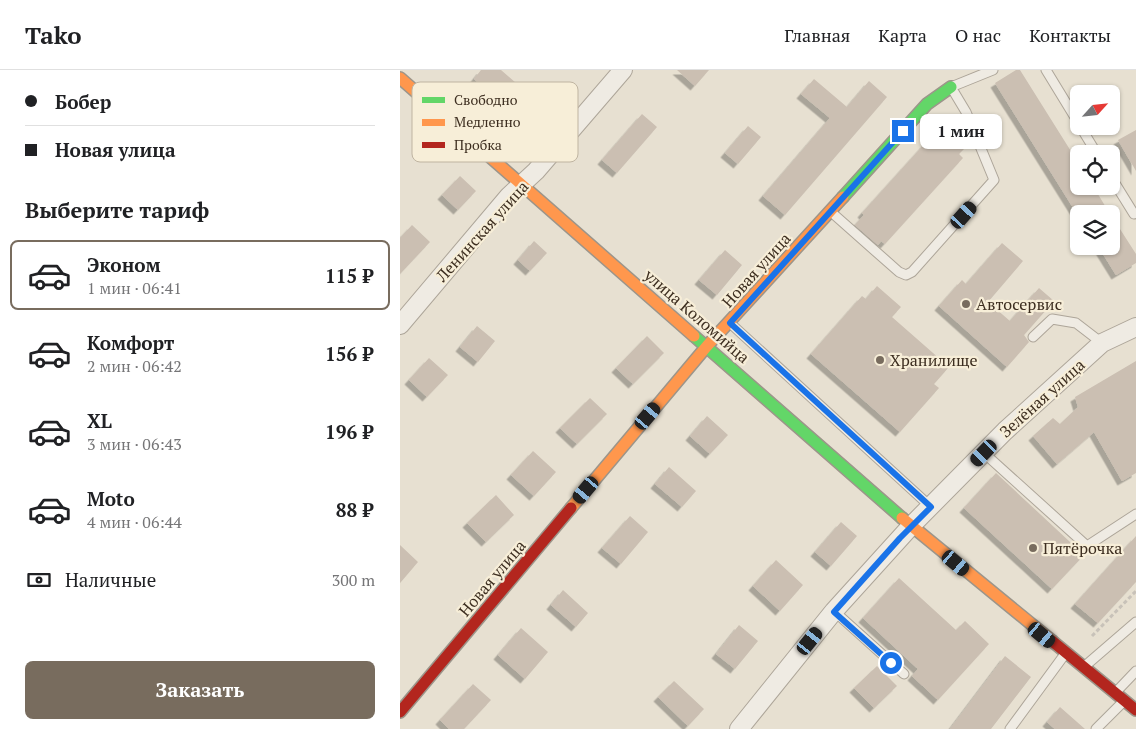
<!DOCTYPE html>
<html lang="ru">
<meta charset="utf-8">
<style>
:root{--surface:#fff;--page:#f6f6f6;--text:#202124;--muted:#757577;--line:#e0e0e0;--accent:#786c5e}
body{margin:0;font-family:"PT Serif",serif;background:var(--page);color:var(--text);height:100vh;display:flex;flex-direction:column;font-size:19px;white-space:nowrap}
*{box-sizing:border-box;margin:0}
p{font-size:16px;color:var(--muted)}
.icon{flex:none;width:28px;height:28px;fill:none;stroke:currentColor;stroke-width:2;stroke-linecap:round;stroke-linejoin:round}
.map{position:relative;flex:1;overflow:hidden}
.details{display:flex;flex-direction:column;background:var(--surface);width:400px}
.details>*{flex:none}
.hud{display:grid;align-content:center;height:110px;padding:0 25px;background:var(--surface)}
.needle{width:32px;rotate:63deg}
.tools{position:absolute;left:670px;top:15px;display:grid;gap:10px}
.tools a{display:grid;place-items:center;width:50px;height:50px;border-radius:8px;background:var(--surface);box-shadow:0 1px 4px #0004;font-size:25px}
.end{position:absolute;width:22px;height:22px;margin:-11px;border:6px solid #1a73e8;background:#fff;box-shadow:0 0 0 2px #fff}
.from{border-radius:50%}
.bubble{position:absolute;height:35px;border-radius:8px;background:var(--surface);box-shadow:0 1px 4px #0004;font-size:16px;font-weight:800;line-height:35px;text-align:center}
.car{position:absolute;width:15px;height:30px;margin:-15px -8px;border-radius:6px;box-shadow:0 0 4px 1px #0007;background:linear-gradient(#222 24%,#8ab4d8 0 40%,#222 0 76%,#8ab4d8 0 86%,#222 0)}
.hud b{display:flex;align-items:center;gap:18px;height:48px;font-size:19px}
.hud b+b{border-top:1px solid var(--line)}
.hud i{width:12px;height:12px;background:var(--text)}
ul{padding:0;list-style:none}
li{display:flex;align-items:center;gap:15px;height:70px;margin:0 10px 8px;padding:0 15px;border:2px solid transparent;border-radius:8px}
li div{flex:1}
li b{display:block;font-size:19px}
li em{font-style:normal;font-weight:800}
li.selected{border-color:var(--accent)}
li>.icon{width:45px;height:45px;stroke-width:1.5}
h2{padding:0 25px;font-size:22px;line-height:60px}
.pay{display:flex;align-items:center;gap:12px;height:55px;padding:0 25px;font-size:19px}
.pay p{margin-inline-start:auto}
.action{display:flex;gap:10px;margin-top:auto;padding:10px 25px}
.action a{flex:1;height:58px;border-radius:8px;background:var(--accent);color:#fff;font-size:20px;font-weight:800;line-height:58px;text-align:center}
header{display:flex;align-items:center;gap:30px;box-sizing:border-box;height:70px;padding:0 25px;background:var(--surface);border-bottom:1px solid var(--line)}
header strong{font-size:24px}
nav{display:flex;gap:28px;margin-inline-start:auto;font-size:18px}
main{display:flex;flex:1;min-height:0}
.map>svg:first-child{display:block}
.building{fill:#cbbfb2;filter:url(#shadow)}
.lines{fill:none;stroke-linecap:round;stroke-linejoin:round}
.lane-casing{stroke:#ada599;stroke-width:11}
.street-casing{stroke:#ada599;stroke-width:20}
.fast-casing{stroke:#9c958a;stroke-width:14}
.slow-casing{stroke:#9c958a;stroke-width:14}
.jam-casing{stroke:#9c958a;stroke-width:14}
.path{stroke:#c8c2b9;stroke-width:3;stroke-dasharray:4 2.5;stroke-linecap:butt}
.lane{stroke:#efebe3;stroke-width:9}
.street{stroke:#efebe3;stroke-width:18}
.fast{stroke:#63d668;stroke-width:11}
.slow{stroke:#ff974d;stroke-width:11}
.jam{stroke:#b3261e;stroke-width:11}
.route{stroke:#1a73e8;stroke-width:6}
.poi-dot{fill:#786c5e;stroke:#f7eed8;stroke-width:2}
.labels{text-anchor:middle;stroke-width:4.5;stroke-linejoin:round;paint-order:stroke}
.street-label{font-size:16px;fill:#3d2e20;stroke:#f7eed8}
.poi-label{font-size:16px;fill:#3d2e20;stroke:#f7eed8;text-anchor:start}
.key{fill:#f7eed8;stroke:#bfb4a1;stroke-width:1}
.key-label{font-size:14px;fill:#3d2e20}
</style>
<header>
<strong>Tako</strong>
<nav><a>Главная</a><a>Карта</a><a>О нас</a><a>Контакты</a></nav>
</header>
<main>
<section class="details">
<div class="hud">
<b><i class="from"></i>Бобер</b>
<b><i></i>Новая улица</b>
</div>
<h2>Выберите тариф</h2>
<ul>
<li class="selected"><svg class="icon" aria-label="car" viewBox="0 0 24 24"><path d="M5 17H2v-5l4-1 3-4h7l3 4 3 1v5h-3M9 17h6M6 11h13"/><circle cx="7" cy="17" r="2"/><circle cx="17" cy="17" r="2"/></svg><div><b>Эконом</b><p>1 мин · 06:41</p></div><em>115 ₽</em></li>
<li><svg class="icon" aria-label="car" viewBox="0 0 24 24"><path d="M5 17H2v-5l4-1 3-4h7l3 4 3 1v5h-3M9 17h6M6 11h13"/><circle cx="7" cy="17" r="2"/><circle cx="17" cy="17" r="2"/></svg><div><b>Комфорт</b><p>2 мин · 06:42</p></div><em>156 ₽</em></li>
<li><svg class="icon" aria-label="car" viewBox="0 0 24 24"><path d="M5 17H2v-5l4-1 3-4h7l3 4 3 1v5h-3M9 17h6M6 11h13"/><circle cx="7" cy="17" r="2"/><circle cx="17" cy="17" r="2"/></svg><div><b>XL</b><p>3 мин · 06:43</p></div><em>196 ₽</em></li>
<li><svg class="icon" aria-label="car" viewBox="0 0 24 24"><path d="M5 17H2v-5l4-1 3-4h7l3 4 3 1v5h-3M9 17h6M6 11h13"/><circle cx="7" cy="17" r="2"/><circle cx="17" cy="17" r="2"/></svg><div><b>Moto</b><p>4 мин · 06:44</p></div><em>88 ₽</em></li>
</ul>
<div class="pay"><svg class="icon" aria-label="cash" viewBox="0 0 24 24"><path d="M3 7h18v10H3z"/><circle cx="12" cy="12" r="2"/></svg>Наличные<p>300 m</p></div>
<div class="action"><a>Заказать</a></div>
</section>
<div class="map">
<svg width="736" height="659" viewBox="0 0 736 659">
<defs>
<filter id="shadow"><feDropShadow dx="-4.5" dy="4.5" stdDeviation="0" flood-color="#0004"/></filter>
</defs>
<rect width="100%" height="100%" fill="#e7e0d1"/>
<!-- building -->
<path class="building" d="M81,0H101L116,13L110,19L145,48L130,66L108,48L112,43L74,9Z
M277,0H309L295,16Z
M616,0H620L679,94V116H693L710,144H677L595,13Z
M414,9L447,37L469,11L487,27L385,145L363,126L430,48L401,24Z
M242,44L257,57L217,103L202,90Z
M348,56L361,67L338,94L325,83Z
M542,59L564,79L559,84L563,88L485,174L481,171L478,175L455,155L464,145L462,143L529,69L531,71Z
M736,60V101L718,70Z
M60,106L76,121L58,140L42,125Z
M711,145L736,184V193L716,205L698,176H711Z
M12,155L30,172L0,204V168Z
M134,171L147,183L130,201L118,190Z
M602,173L623,191L588,232L610,251L639,218L654,231L624,265L629,272L607,297L539,236L562,210L566,214Z
M325,180L342,195L317,225L299,210Z
M477,216L501,237L492,247L549,297L534,314L539,318L500,362L411,284L462,226L466,229Z
M77,256L95,271L78,292L60,277Z
M247,266L264,283L233,314L216,298Z
M29,288L48,305L27,327L9,310Z
M736,291V403L722,411L694,362L657,394L633,366L653,348L660,354L678,337L675,327Z
M190,328L207,344L177,374L160,358Z
M307,346L328,365L310,384L290,366Z
M133,381L156,402L134,426L111,405Z
M269,397L296,421L282,437L255,414Z
M596,403L684,485L652,519L564,438Z
M96,425L114,445L86,472L67,453Z
M230,446L248,462L221,494L202,478Z
M441,452L457,466L431,496L415,482Z
M736,466V512L698,553L675,534Z
M0,475L18,492L0,513Z
M376,490L403,515L380,541L353,516Z
M499,508L556,560L565,551L589,574L538,630L512,606L518,599L463,548Z
M163,520L188,543L176,557L151,535Z
M339,555L358,571L335,599L316,584Z
M121,558L148,582L125,609L98,585Z
M605,586L631,607L591,659H550Z
M477,596L497,616L474,638L454,618Z
M274,611L304,639L288,656L258,627Z
M73,614L91,630L64,659H49L40,650Z
M660,637L685,659H655L647,652Z"/>
<g class="lines">
<defs>
<path id="lane" d="M646,0L679,54
M680,56L697,84
M711,107L734,144
M430,141L499,202L506,205L512,202L594,110L566,42L551,17L593,0
M330,253L531,437
M633,267L652,249L676,253L702,273
M584,383L687,476L736,444
M434,541L504,604
M685,596L736,552
M715,623L736,601
M610,659L665,584
M696,659L724,631"/>
<path id="street" d="M0,255L109,126L136,101L223,0
M339,659L434,541L511,456L605,361L702,273L736,257"/>
<path id="fast" d="M443,127L527,34L551,17
M294,266L502,448"/>
<path id="slow" d="M0,8L294,266
M171,438L307,276L443,127
M502,448L652,571"/>
<path id="jam" d="M652,571L736,640
M0,642L171,438"/>
</defs>
<!-- lane casing -->
<use href="#lane" class="lane-casing"/>
<!-- street casing -->
<use href="#street" class="street-casing"/>
<!-- fast casing -->
<use href="#fast" class="fast-casing"/>
<!-- slow casing -->
<use href="#slow" class="slow-casing"/>
<!-- jam casing -->
<use href="#jam" class="jam-casing"/>
<!-- path -->
<path class="path" d="M692,566L736,521"/>
<!-- lane -->
<use href="#lane" class="lane"/>
<!-- street -->
<use href="#street" class="street"/>
<!-- fast -->
<use href="#fast" class="fast"/>
<!-- slow -->
<use href="#slow" class="slow"/>
<!-- jam -->
<use href="#jam" class="jam"/>
</g>
<g class="lines">
<!-- route -->
<path class="route" d="M491,593L434,542L500,468L531,437L330,253L503,61"/>
</g>
<!-- markers -->
<g class="poi-dot">
<circle cx="566" cy="234" r="5"/>
<circle cx="480" cy="290" r="5"/>
<circle cx="633" cy="478" r="5"/>
</g>
<g class="labels">
<!-- street labels -->
<g class="street-label">
<text transform="translate(82 161) rotate(-48)" y="6">Ленинская улица</text>
<text transform="translate(356 200) rotate(-48)" y="6">Новая улица</text>
<text transform="translate(297 246) rotate(41)" y="6">улица Коломийца</text>
<text transform="translate(642 328) rotate(-42)" y="6">Зелёная улица</text>
<text transform="translate(92 508) rotate(-50)" y="6">Новая улица</text>
</g>
<!-- poi labels -->
<g class="poi-label">
<text x="576" y="240">Автосервис</text>
<text x="490" y="296">Хранилище</text>
<text x="643" y="484">Пятёрочка</text>
</g>
</g>
<!-- legend -->
<rect x="12" y="12" width="166" height="80" rx="8" class="key"/>
<rect x="22" y="27" width="23" height="6" fill="#63d668"/>
<rect x="22" y="49" width="23" height="7" fill="#ff974d"/>
<rect x="22" y="72" width="23" height="6" fill="#b3261e"/>
<g class="key-label">
<text x="54" y="35">Свободно</text>
<text x="54" y="57">Медленно</text>
<text x="54" y="80">Пробка</text>
</g>
</svg>
<div class="tools">
<a><svg class="needle" viewBox="-14 -14 28 28"><path d="M0-13l5 13h-10z" fill="#e53935"/><path d="M0 13l5-13h-10z" fill="#757577"/></svg></a>
<a><svg class="icon" aria-label="locate" viewBox="0 0 24 24"><circle cx="12" cy="12" r="6"/><path d="M12 2v4M12 18v4M2 12h4M18 12h4"/></svg></a>
<a><svg class="icon" aria-label="layers" viewBox="0 0 24 24"><path d="M12 4l9 5-9 5-9-5zM3 14l9 5 9-5"/></svg></a>
</div>
<i class="end from" style="left:491px;top:593px"></i>
<i class="end" style="left:503px;top:61px"></i>
<div class="bubble" style="left:520px;top:44px;width:82px">1 мин</div>
<i class="car" style="left:564px;top:145px;rotate:42deg"></i>
<i class="car" style="left:248px;top:346px;rotate:40deg"></i>
<i class="car" style="left:584px;top:383px;rotate:224deg"></i>
<i class="car" style="left:186px;top:420px;rotate:220deg"></i>
<i class="car" style="left:556px;top:493px;rotate:130deg"></i>
<i class="car" style="left:642px;top:565px;rotate:130deg"></i>
<i class="car" style="left:410px;top:571px;rotate:39deg"></i>
</div>
</main>
